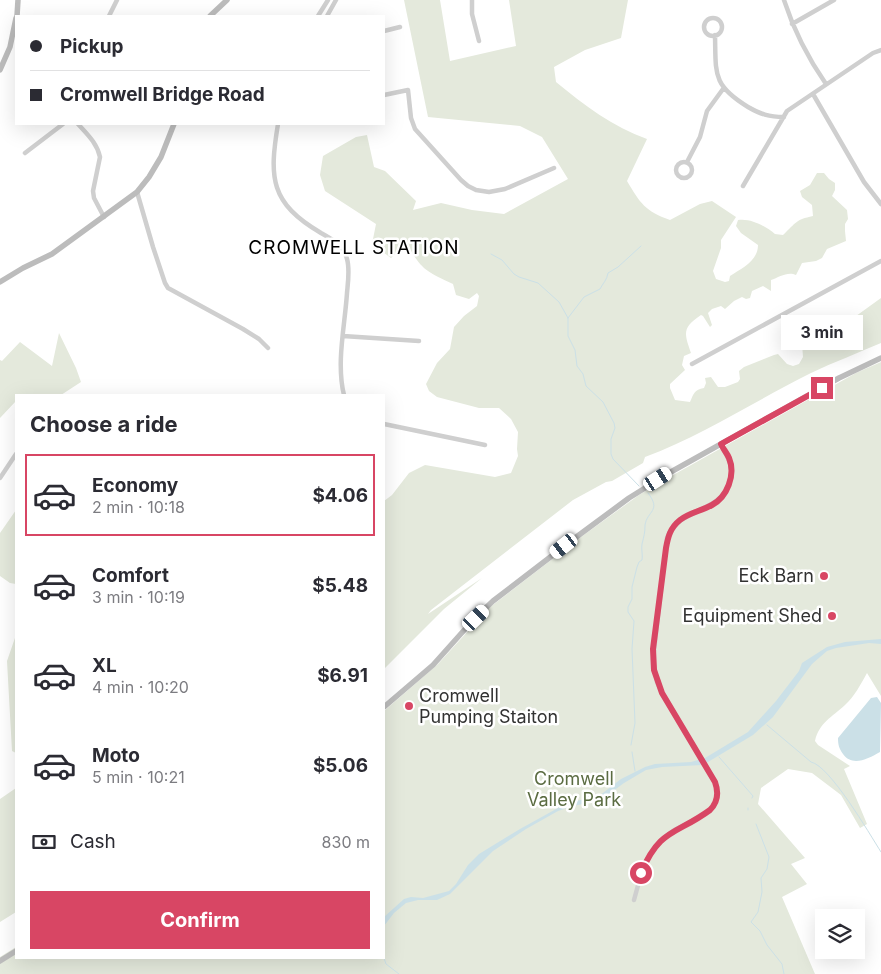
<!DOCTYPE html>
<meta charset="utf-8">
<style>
:root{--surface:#fff;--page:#f7f7f7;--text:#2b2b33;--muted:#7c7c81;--line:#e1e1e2;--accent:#d84664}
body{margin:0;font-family:Inter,sans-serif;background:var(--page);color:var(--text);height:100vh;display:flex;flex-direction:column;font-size:19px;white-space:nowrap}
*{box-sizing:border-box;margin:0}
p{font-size:16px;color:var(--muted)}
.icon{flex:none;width:28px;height:28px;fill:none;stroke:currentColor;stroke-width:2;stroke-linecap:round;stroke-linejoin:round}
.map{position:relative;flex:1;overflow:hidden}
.details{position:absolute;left:15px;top:394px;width:370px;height:565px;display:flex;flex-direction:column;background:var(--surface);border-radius:0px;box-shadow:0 5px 20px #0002}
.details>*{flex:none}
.hud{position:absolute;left:15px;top:15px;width:370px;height:110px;border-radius:0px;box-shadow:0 5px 20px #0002;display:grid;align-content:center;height:110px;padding:0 15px;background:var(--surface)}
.tools{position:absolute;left:815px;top:909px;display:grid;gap:10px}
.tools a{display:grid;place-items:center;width:50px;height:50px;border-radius:0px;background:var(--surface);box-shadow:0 5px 20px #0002;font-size:25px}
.end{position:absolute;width:22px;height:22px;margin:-11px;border:6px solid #d84664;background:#fff;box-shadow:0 0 0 2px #fff}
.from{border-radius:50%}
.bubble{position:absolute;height:35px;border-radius:0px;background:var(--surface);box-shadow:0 5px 20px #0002;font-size:16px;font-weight:700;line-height:35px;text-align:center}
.car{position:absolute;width:15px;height:30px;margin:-15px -8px;border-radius:6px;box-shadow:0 0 4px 1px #0007;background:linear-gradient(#fff 24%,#345 0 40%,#fff 0 76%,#345 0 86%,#fff 0)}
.hud b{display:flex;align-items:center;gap:18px;height:48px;font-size:19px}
.hud b+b{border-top:1px solid var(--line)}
.hud i{width:12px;height:12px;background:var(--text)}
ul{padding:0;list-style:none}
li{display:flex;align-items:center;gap:15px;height:82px;margin:0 10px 8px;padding:0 5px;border:2px solid transparent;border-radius:0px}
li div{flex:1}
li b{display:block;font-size:19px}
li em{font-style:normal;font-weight:700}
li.on{border-color:var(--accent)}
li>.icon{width:45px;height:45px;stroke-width:1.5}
h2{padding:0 15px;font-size:22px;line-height:60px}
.pay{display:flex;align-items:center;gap:12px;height:55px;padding:0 15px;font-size:19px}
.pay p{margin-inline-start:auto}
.action{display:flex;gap:10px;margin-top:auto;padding:10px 15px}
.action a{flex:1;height:58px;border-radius:0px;background:var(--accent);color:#fff;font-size:20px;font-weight:700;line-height:58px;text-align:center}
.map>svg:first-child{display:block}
.green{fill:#e4e9dc}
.water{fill:#cbe0e7}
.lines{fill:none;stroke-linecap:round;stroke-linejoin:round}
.stream{stroke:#cbe0e7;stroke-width:1}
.street{stroke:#cfcfcf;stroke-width:4.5}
.secondary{stroke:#bcbcbc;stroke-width:5.5}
.route{stroke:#d84664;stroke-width:6}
.poi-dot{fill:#d84664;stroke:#fff;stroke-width:2}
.labels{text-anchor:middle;stroke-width:5;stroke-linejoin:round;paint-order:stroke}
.poi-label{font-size:18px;fill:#323232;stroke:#fff;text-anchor:end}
.park-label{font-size:18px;fill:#5b6c42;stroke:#fff}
.neighbourhood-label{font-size:19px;letter-spacing:1px;fill:#000;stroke:#fff}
</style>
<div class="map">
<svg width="881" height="974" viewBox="0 0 881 974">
<rect width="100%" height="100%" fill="#fff"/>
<!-- green -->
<path class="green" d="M404,0H440L450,61L516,46L509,0H628L621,38L585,50L554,67L556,82C584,105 613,127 647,139L627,181C640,203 645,211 670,220L700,204L712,201L736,217L721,240V248L713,271L716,279L725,282L729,281L730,276C742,268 758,261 758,245L741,233L736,226L738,220C751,218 765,226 775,234L783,235C797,222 795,220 813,216L812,205L802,197L800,191L810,185L817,173H824L829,179L835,183V190L832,196L847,210L848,219L845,224V231L846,241L827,249L822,258L816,261L802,263L796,275C788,271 779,277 771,280V291L763,286L752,291L750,298L746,299L742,297L734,301L725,309L721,306L712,309L708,313L712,325L710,327L703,316L701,315C682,328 684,333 691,353L684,356L682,365L685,370L670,384V388L675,400L690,402C694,393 694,390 704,388L706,383L705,378L711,377L718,387H725L738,382L740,379L739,371L744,367L774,355L778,354L787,364L793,366L799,364L803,357L802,344H807L813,349L821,342L828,330L835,328L838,329L881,298V343C858,353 834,362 811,373C755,401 703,435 645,457L643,463L612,481L606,482L573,500L431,610L428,614L482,578L444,609L384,669V501L392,495L409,473L425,465L495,477L511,473L518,456L517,449L518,432L511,419L499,408H479L437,397L429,391L426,384L437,363L450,349L454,327L464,316L477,306L479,296L477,293L469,299L456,295L453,284C425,271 422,270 406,243L391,258L372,244L376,224L325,191L320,175L323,156L356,137L367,135L374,167L385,171L416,201L413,210L441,203L472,210L504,214L568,179L542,137L520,126L428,117Z
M59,333L76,368L81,382L61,395H16V401L0,418V360L2,361L20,342L52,366Z
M881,362V696L867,673C861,684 854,697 845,705C832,717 819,723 815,741L818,745L850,766L844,769L867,824L860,828L841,795L812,773L788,769L761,788L758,804L805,858L791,864L807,884L782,897L815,974H0V957L16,947V958H384V711L438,664L489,608L581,537L639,495L666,479L856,373Z
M16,510V584L10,583L0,576V533Z
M16,635V753L12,751L7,661Z
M16,788V912L0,922V799Z"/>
<!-- water -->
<path class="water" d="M881,639V644L869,643L836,648L827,651L812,664L773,717L753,735L703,765L662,767L646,770L624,783L601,800L573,806L558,811L526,829L493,851L450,894L437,900H418L406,903L394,913L384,926V917L404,899L411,897L423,898L449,891L456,884L468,865L479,854L520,829L567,803L599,796L621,779L645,767L655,764L691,762L705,758L748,732L776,701L799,671L802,663L827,647L845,642Z
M877,697L881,703L880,752C868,759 852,767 843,754C839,748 838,745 838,738L871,698Z"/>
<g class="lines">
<!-- stream -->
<path class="stream" d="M491,254L502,260L514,274L519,277L538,283L559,302L568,318V336L575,350L577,366L583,374L586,386L603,402L614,423L615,428L611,439V454L613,459L639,486
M568,318L584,297L600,289C603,283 607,280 608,273L618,267L641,246
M767,725L811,762C830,766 869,833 881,852
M631,745L635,723L632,649L634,621L628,612V607L632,599V587L637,567L639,562L642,560C643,555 641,549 642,544C644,536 645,533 645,525C647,511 662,511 648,493
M632,752L635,771
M719,757L753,796L752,798
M748,808V810
M756,824L769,857L767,869L761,878L762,892L758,912L751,922L760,931L767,945L782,964L784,974
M384,951V956
M384,958L386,964L399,974"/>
<!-- street -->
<path class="street" d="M472,0V14L479,41
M784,0C794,31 808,58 826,84
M109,16L117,0
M318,16L328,0
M327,16L336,0
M704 27a9 9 0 1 1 18 0a9 9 0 1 1-18 0Z
M792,24L834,0
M384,31L400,27
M715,35C716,74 712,85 748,107C760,114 769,117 784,117
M813,94L864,182L881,204
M384,95L408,90L411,118L415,129L461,180L468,186L476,190L489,192L505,189L554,168
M78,124C87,134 97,143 100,157L93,191L94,198L104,217
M278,124C269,178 270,203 321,233C332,239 344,246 347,259C350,269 348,282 347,293C345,325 336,363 344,395
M25,153L63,124
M676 170a8 8 0 1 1 16 0a8 8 0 1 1-16 0Z
M687,162L700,137L707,111L723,89
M743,186L787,111L873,53L881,50
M137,192L153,247L165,283L168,288L243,329L259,339L268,348
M343,336L419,341
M692,364L881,261
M384,424L485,445
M0,478L16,454
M634,900C641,873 648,847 673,831C685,824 699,819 710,810C718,802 719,793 715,782L662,693L657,682L653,659L667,538C678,508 718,514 729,484C735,469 728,457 721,444"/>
<!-- secondary -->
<path class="secondary" d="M17,16L18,0
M210,16L227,0
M0,70L10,47L16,18
M0,282L23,268L52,254L137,192L149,177L161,157L174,124
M384,707L433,665L475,618L493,601L579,535L629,498L669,473L839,378L881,358
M0,961L16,951"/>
</g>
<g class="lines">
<!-- route -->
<path class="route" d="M641,873C660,828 676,835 710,810C718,802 719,793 715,782L662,693L654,670L653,649L666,548C668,537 670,528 680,520C689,513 701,511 712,505C727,497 736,475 729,458C727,453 723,449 721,444L822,388"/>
</g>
<!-- markers -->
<g class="poi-dot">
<circle cx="824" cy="576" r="5"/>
<circle cx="832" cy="616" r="5"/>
<circle cx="409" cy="706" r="5"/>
</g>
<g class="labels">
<!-- poi labels -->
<g class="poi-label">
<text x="814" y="582">Eck Barn</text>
<text x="822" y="622">Equipment Shed</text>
<text x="419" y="702" text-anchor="start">Cromwell<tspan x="419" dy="21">Pumping Staiton</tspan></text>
</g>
<!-- park labels -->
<g class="park-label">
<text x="574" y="785">Cromwell<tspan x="574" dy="21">Valley Park</tspan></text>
</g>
<!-- neighbourhood labels -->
<g class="neighbourhood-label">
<text x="354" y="254">CROMWELL STATION</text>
</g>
</g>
</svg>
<div class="tools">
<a><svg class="icon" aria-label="layers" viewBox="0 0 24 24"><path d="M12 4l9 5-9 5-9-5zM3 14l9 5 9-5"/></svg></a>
</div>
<i class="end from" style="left:641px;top:873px"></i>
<i class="end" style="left:822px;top:388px"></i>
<div class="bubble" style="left:781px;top:315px;width:82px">3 min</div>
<i class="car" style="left:658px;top:479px;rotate:58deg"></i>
<i class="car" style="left:564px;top:546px;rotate:232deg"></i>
<i class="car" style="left:476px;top:618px;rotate:46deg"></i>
<div class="hud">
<b><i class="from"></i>Pickup</b>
<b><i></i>Cromwell Bridge Road</b>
</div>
<section class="details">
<h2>Choose a ride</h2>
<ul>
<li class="on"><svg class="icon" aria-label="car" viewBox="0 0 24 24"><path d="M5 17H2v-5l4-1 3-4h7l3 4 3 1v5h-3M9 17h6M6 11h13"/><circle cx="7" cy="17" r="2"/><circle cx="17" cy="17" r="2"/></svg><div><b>Economy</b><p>2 min · 10:18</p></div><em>$4.06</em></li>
<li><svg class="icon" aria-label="car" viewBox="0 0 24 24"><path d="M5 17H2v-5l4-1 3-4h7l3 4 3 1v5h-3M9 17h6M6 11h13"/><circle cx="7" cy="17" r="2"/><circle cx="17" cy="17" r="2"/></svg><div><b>Comfort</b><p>3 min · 10:19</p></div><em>$5.48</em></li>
<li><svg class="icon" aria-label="car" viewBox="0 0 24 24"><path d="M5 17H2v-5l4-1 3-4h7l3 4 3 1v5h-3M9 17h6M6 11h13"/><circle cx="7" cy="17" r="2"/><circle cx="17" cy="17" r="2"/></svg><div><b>XL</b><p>4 min · 10:20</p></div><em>$6.91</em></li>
<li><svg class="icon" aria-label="car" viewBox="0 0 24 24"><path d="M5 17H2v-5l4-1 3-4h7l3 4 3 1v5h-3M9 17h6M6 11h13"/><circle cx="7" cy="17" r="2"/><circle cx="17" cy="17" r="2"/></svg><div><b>Moto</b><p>5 min · 10:21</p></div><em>$5.06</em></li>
</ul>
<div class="pay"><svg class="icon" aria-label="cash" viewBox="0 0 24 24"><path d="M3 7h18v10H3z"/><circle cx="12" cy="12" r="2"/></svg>Cash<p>830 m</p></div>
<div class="action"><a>Confirm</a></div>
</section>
</div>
